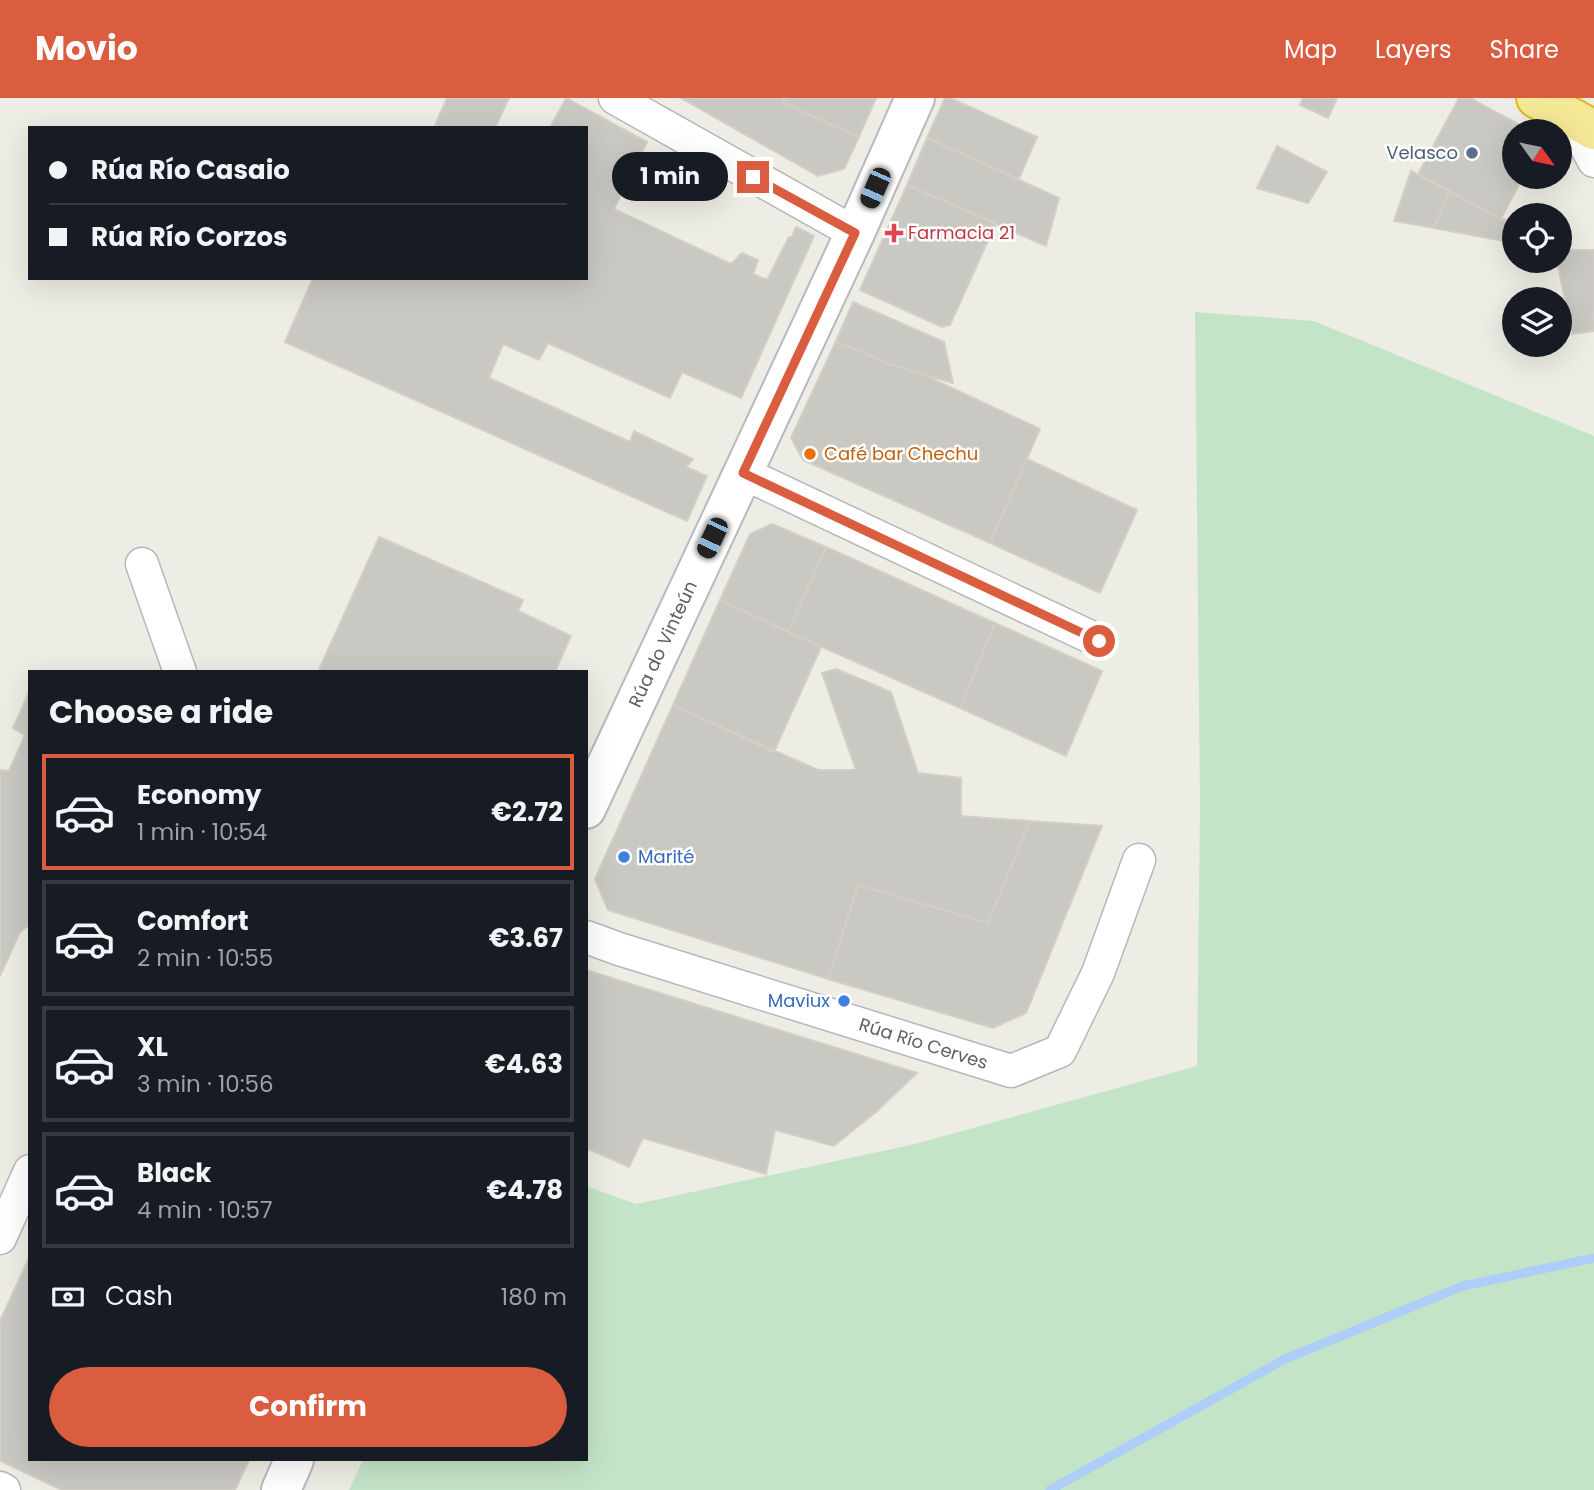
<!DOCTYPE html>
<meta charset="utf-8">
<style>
:root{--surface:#171b24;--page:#20242c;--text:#f1f3f6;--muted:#9ea1a6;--line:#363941;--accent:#db5d3f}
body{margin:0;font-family:Poppins,sans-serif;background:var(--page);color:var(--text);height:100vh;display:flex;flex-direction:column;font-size:26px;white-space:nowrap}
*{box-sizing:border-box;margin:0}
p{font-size:23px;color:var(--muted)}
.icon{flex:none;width:38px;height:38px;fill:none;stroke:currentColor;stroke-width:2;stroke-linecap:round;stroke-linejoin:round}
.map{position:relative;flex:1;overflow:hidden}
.panel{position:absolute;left:28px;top:572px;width:560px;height:791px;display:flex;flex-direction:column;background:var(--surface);border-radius:0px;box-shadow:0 7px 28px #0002}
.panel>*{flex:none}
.hud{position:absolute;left:28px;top:28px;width:560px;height:154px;border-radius:0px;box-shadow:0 7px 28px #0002;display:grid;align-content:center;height:154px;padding:0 21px;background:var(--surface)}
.needle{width:46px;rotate:123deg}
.fabs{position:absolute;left:1502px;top:21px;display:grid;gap:14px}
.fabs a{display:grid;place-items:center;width:70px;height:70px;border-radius:50%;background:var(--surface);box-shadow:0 7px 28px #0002;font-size:35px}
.end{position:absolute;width:32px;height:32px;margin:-16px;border:9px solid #db5d3f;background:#fff;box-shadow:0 0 0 4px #fff}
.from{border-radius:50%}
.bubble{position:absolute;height:49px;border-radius:24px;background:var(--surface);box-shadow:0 7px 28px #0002;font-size:23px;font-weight:700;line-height:49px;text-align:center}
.car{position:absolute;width:21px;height:42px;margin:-21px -10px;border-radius:9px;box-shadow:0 0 5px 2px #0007;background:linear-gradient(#222 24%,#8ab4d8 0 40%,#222 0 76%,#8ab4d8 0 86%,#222 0)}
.hud b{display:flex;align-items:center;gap:24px;height:66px;font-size:26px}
.hud b+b{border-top:2px solid var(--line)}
.hud i{width:18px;height:18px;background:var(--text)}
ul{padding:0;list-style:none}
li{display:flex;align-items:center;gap:21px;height:116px;margin:0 14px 10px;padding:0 7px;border:4px solid var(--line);border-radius:0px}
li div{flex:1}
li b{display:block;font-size:26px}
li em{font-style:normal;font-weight:700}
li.selected{border-color:var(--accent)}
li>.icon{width:63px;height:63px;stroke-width:1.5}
h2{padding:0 21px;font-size:32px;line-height:84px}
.pay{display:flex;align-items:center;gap:18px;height:77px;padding:0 21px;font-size:26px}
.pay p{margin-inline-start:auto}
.cta{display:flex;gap:14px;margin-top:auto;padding:14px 21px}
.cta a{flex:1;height:80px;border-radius:42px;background:var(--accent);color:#fff;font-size:28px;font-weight:700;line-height:80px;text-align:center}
header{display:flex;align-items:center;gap:42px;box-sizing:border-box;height:98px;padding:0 35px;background:var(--accent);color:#fff}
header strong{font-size:33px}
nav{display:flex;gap:38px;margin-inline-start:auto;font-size:24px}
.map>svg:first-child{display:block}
.green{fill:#c4e4c8}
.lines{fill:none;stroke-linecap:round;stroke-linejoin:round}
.stream{stroke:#accef8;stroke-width:9}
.building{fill:#cac8c2;stroke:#d2d0c4;stroke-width:2}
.street-casing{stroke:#b6b7bb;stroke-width:35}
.secondary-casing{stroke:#b7b9be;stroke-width:42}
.highway-casing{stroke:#e0b813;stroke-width:42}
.street{stroke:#fff;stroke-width:32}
.secondary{stroke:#fff;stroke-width:38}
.highway{stroke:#f4e796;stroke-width:38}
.route{stroke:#db5d3f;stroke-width:9}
.service-dot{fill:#5c6f8a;stroke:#fff;stroke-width:2.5}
.health-dot{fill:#e0444e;stroke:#fff;stroke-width:2.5}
.food-dot{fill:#e8710a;stroke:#fff;stroke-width:2.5}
.shop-dot{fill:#3f7fe0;stroke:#fff;stroke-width:2.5}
.labels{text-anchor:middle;stroke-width:5;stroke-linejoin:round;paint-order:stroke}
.service-label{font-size:18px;fill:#4e5e75;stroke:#fff;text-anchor:end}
.health-label{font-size:18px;fill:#be3a42;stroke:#fff;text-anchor:start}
.food-label{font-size:18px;fill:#c56008;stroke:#fff;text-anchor:start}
.street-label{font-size:18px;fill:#5d6064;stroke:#fff}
.shop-label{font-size:18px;fill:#366cbe;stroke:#fff;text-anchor:start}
</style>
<header>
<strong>Movio</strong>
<nav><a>Map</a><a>Layers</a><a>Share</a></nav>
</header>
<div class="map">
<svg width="1594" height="1392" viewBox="0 0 1594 1392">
<rect width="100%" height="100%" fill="#eeede5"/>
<!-- green -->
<path class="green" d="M1195,214L1314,223L1594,338V1392H349L363,1362H586V1088L636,1106L915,1046L1197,968L1200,710Z"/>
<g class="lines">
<!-- stream -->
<path class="stream" d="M1050,1392L1285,1261L1463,1188L1594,1160"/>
</g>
<!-- building -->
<path class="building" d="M447,0H509L495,30H434Z
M566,0L647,44L614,111L731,166L742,155L758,162L753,176L767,182L789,139H792L796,129L814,138L741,300L682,274L670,300L548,245L539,262L503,246L489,280L630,344L634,333L693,361L686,369L707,378L687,423L285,244L313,180H586V30H550Z
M681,0H785L783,5L859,39L844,71L818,78Z
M785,0H876L859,39L783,5Z
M945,0H950L1037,39L1019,81L927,40Z
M1303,0H1337L1328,20L1300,7Z
M1459,0H1470L1531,33H1514V79H1523L1501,121L1418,76Z
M927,40L1059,100L1046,148L907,87Z
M1277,48L1327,74L1308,105L1257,90Z
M1411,73L1449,93L1434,130L1394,123Z
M907,87L996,125L950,227L942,229L860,192Z
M1449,93L1501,121L1514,123V145L1434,130Z
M1559,129L1569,130L1567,152H1559Z
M1559,152H1594V233L1572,236L1557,163H1559Z
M853,204L944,244L953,285L889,266L836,243Z
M836,243L889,266L922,276L1040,331L990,445L803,362L791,340Z
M1027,361L1137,412L1100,495L990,445Z
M772,426L826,449L788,534L720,502L750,436Z
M379,439L523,502L518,513L571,538L555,574H318Z
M826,449L995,525L960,610L788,534Z
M720,502L821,549L774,654L673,607Z
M995,525L1102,573L1066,658L960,610Z
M836,571L891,594L918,675L961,680V718L1030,723L988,825L858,787L828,881L608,812L595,781L673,607L818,672H856L822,575Z
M30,592V826L20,834L0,878V672L9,673L25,637L13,630Z
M1030,723L1102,728L1026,915L993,930L828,881L858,787L988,825Z
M586,872L917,975L877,1013L834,1048L775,1032L766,1076L643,1040L629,1069L586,1050Z
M30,1158V1362H249L235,1392H62L0,1363V1223Z"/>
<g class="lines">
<defs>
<g id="street">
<path d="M615,0L855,135"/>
<path d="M1570,19L1594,63"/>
<path d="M743,375L1099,543"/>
<path d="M142,466L180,574"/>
<path id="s1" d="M586,839L619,851L1011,973L1060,953L1098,875L1139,762"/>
<path d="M0,1140L30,1073"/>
<path d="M0,1390L4,1392"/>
</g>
<g id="secondary">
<path id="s2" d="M586,711L855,135L915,0"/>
<path d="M281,1392L294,1362"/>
</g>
<path id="highway" d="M1536,0L1594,32"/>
</defs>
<!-- street casing -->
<use href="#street" class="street-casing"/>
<!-- secondary casing -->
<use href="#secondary" class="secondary-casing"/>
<!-- highway casing -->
<use href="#highway" class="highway-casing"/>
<!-- street -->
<use href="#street" class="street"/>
<!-- secondary -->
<use href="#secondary" class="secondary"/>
<!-- highway -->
<use href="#highway" class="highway"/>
</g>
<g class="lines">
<!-- route -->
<path class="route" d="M753,79L855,135L743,375L1099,543"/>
</g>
<!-- markers -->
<circle class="service-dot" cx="1472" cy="55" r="7"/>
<path class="health-dot" d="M890.5 124.5h7v7h7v7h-7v7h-7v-7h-7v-7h7z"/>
<circle class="food-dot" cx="810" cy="356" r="7"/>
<g class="shop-dot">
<circle cx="624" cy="759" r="7"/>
<circle cx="844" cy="903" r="7"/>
</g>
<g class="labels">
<!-- service labels -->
<g class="service-label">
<text x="1458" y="61">Velasco</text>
</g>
<!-- health labels -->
<g class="health-label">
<text x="908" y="141">Farmacia 21</text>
</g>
<!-- food labels -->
<g class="food-label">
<text x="824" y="362">Café bar Chechu</text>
</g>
<!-- street labels -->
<g class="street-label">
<text dy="6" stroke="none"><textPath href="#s2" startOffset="182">Rúa do Vinteún</textPath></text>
<text dy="6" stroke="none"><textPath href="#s1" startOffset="354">Rúa Río Cerves</textPath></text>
</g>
<!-- shop labels -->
<g class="shop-label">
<text x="638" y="765">Marité</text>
<text x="830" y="909" text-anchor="end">Maviux</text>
</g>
</g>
</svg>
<div class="fabs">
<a><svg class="needle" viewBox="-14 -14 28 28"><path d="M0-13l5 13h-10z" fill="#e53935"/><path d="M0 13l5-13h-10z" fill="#9ea1a6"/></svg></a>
<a><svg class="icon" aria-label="locate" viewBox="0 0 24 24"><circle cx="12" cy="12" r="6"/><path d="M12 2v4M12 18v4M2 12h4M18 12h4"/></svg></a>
<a><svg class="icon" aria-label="layers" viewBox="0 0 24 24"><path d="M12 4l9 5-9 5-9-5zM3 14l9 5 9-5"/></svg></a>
</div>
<i class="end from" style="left:1099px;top:543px"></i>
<i class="end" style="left:753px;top:79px"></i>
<div class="bubble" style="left:612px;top:54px;width:116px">1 min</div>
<i class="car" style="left:875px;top:90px;rotate:204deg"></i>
<i class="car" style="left:712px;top:440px;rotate:205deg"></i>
<div class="hud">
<b><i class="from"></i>Rúa Río Casaio</b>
<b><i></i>Rúa Río Corzos</b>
</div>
<section class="panel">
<h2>Choose a ride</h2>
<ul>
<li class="selected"><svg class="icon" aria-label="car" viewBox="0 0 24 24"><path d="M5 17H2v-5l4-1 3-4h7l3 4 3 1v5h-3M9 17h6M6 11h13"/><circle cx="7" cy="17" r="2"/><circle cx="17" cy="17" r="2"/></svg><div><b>Economy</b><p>1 min · 10:54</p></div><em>€2.72</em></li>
<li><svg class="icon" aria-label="car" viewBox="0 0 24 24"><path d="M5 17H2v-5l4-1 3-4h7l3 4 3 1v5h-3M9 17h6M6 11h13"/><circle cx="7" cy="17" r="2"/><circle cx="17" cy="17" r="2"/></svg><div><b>Comfort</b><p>2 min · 10:55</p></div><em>€3.67</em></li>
<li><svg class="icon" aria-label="car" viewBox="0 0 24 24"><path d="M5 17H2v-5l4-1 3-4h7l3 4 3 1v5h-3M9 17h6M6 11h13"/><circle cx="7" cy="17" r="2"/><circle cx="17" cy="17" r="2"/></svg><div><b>XL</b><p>3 min · 10:56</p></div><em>€4.63</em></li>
<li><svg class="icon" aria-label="car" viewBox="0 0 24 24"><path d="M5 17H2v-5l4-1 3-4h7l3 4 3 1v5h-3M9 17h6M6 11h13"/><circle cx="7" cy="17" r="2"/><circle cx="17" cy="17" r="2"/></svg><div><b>Black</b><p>4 min · 10:57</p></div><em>€4.78</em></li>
</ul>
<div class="pay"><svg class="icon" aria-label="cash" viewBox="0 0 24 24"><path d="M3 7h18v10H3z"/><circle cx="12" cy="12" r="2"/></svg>Cash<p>180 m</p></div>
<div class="cta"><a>Confirm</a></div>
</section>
</div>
